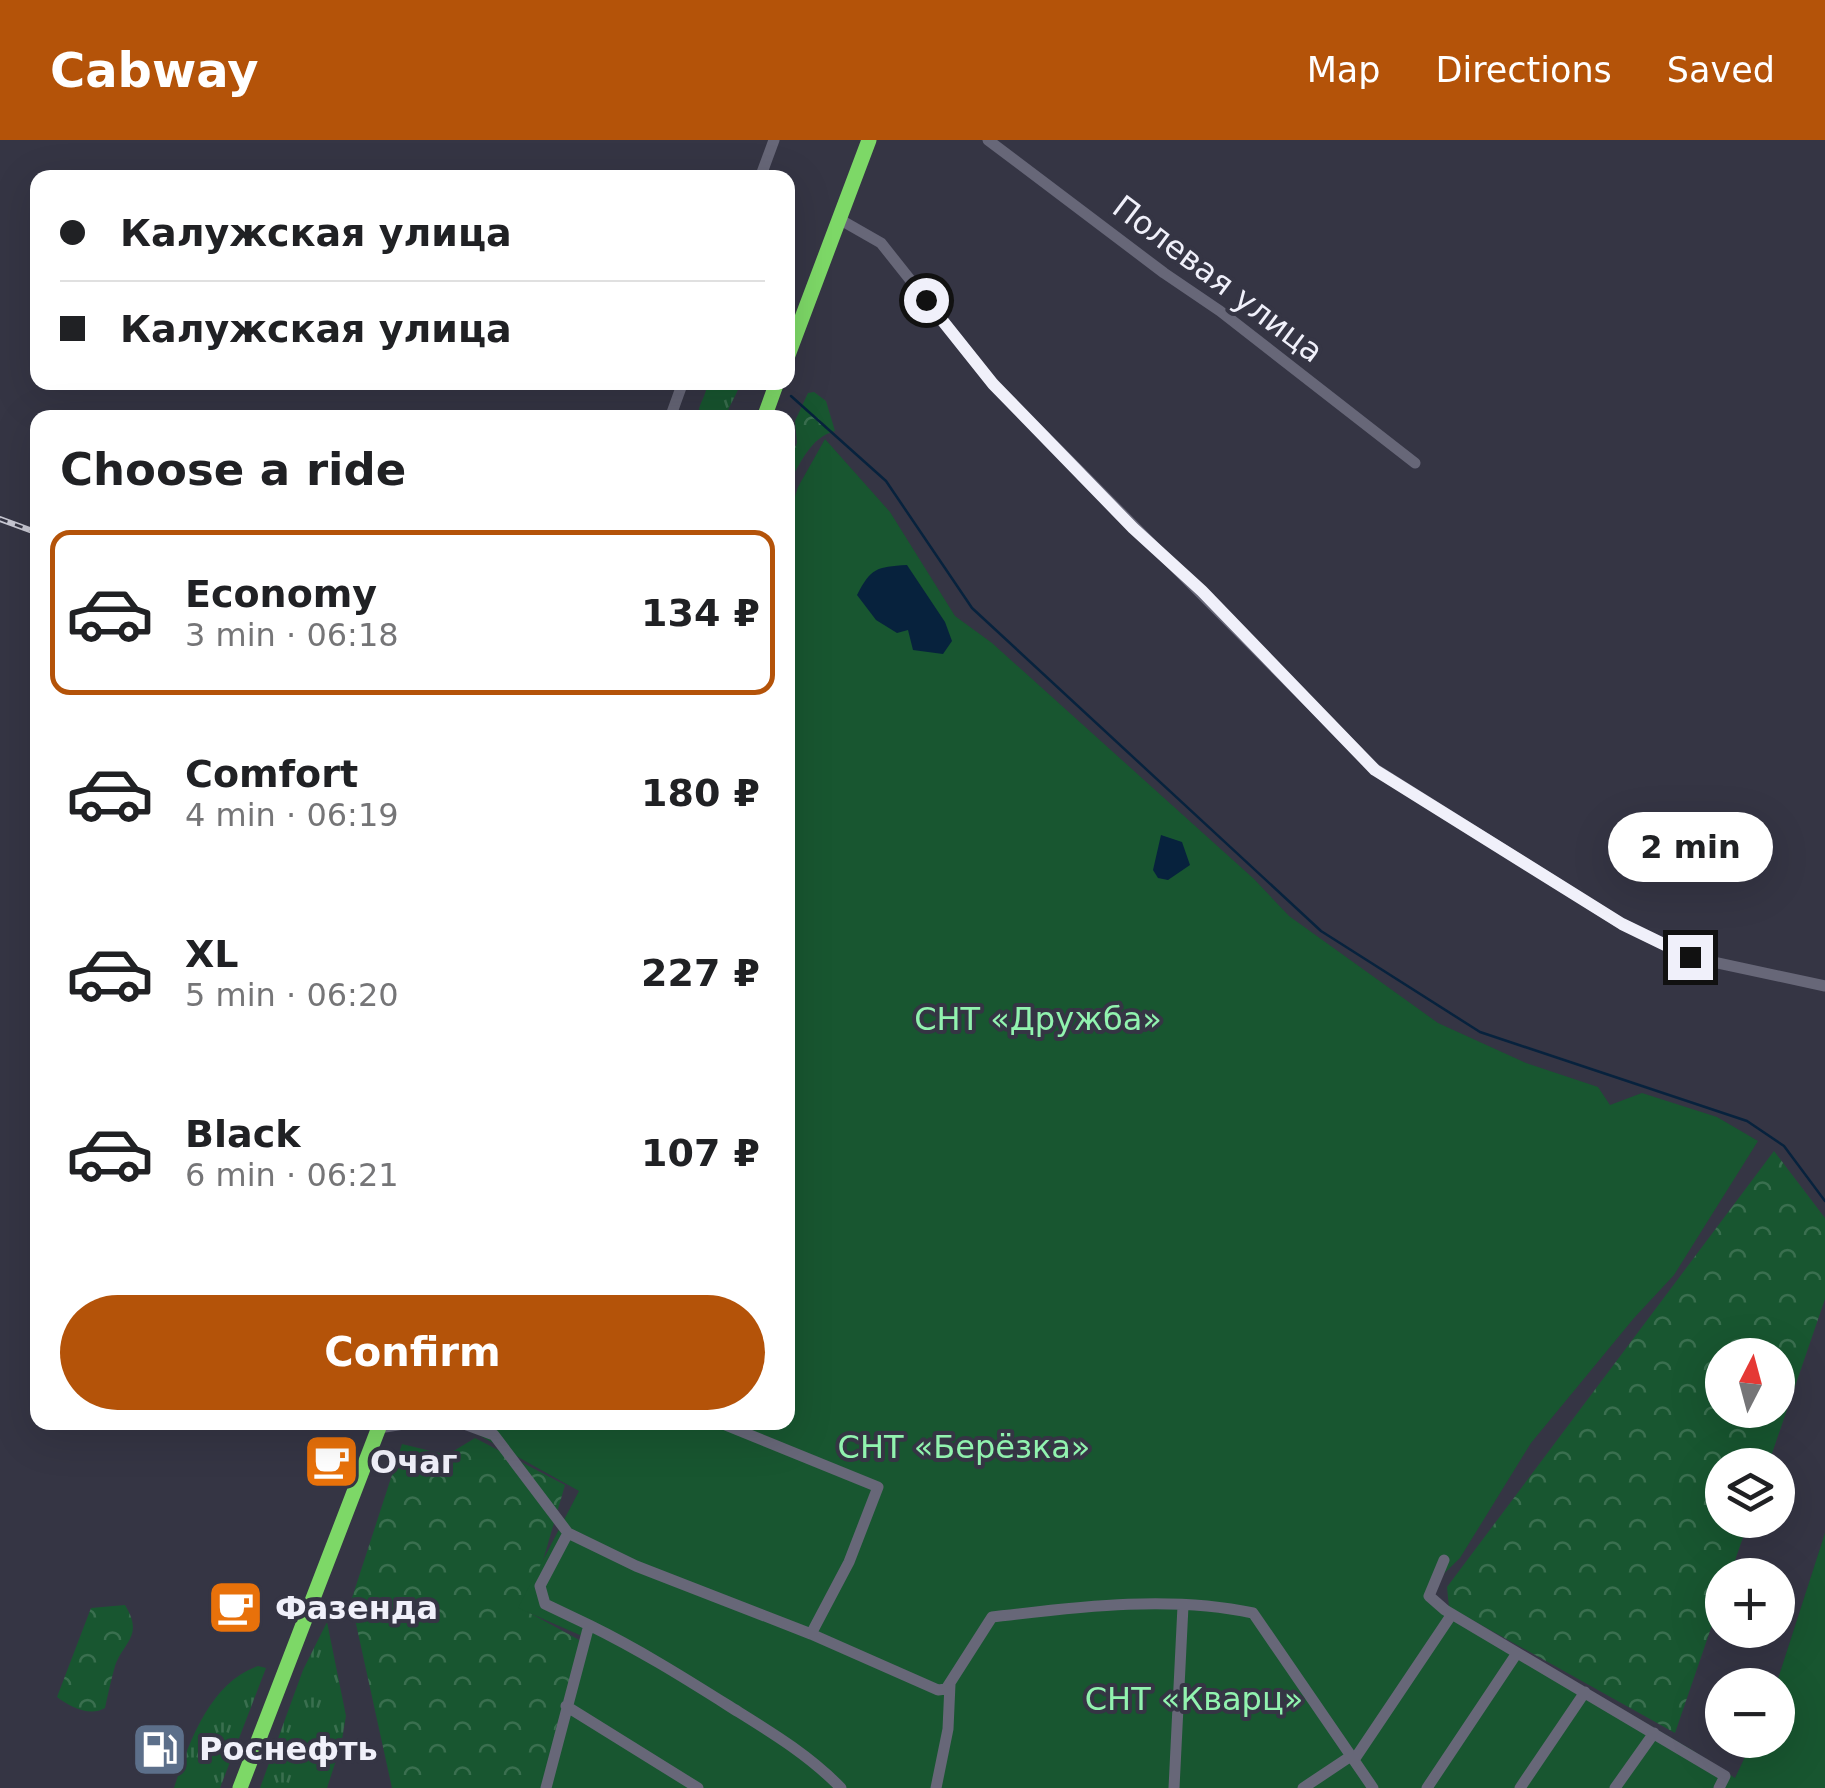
<!DOCTYPE html>
<meta charset="utf-8">
<style>
:root{--surface:#fff;--page:#f2f2f2;--text:#202124;--muted:#757577;--line:#e0e0e0;--accent:#b45309}
body{margin:0;font-family:"DejaVu Sans",sans-serif;background:var(--page);color:var(--text);height:100vh;display:flex;flex-direction:column;font-size:38px;white-space:nowrap}
*{box-sizing:border-box;margin:0}
p{font-size:32px;color:var(--muted)}
.icon{flex:none;width:55px;height:55px;fill:none;stroke:currentColor;stroke-width:2;stroke-linecap:round;stroke-linejoin:round}
.map{position:relative;flex:1;overflow:hidden}
.sheet{position:absolute;left:30px;top:270px;width:765px;height:1020px;display:flex;flex-direction:column;background:var(--surface);border-radius:20px;box-shadow:0 10px 40px #0002}
.sheet>*{flex:none}
.banner{position:absolute;left:30px;top:30px;width:765px;height:220px;border-radius:20px;box-shadow:0 10px 40px #0002;display:grid;align-content:center;height:220px;padding:0 30px;background:var(--surface)}
.needle{width:65px;rotate:6deg}
.tools{position:absolute;left:1705px;top:1198px;display:grid;gap:20px}
.tools a{display:grid;place-items:center;width:90px;height:90px;border-radius:50%;background:var(--surface);box-shadow:0 10px 40px #0002;font-size:50px}
.end{position:absolute;width:45px;height:45px;margin:-22px;border:12px solid #f0f0fa;background:#111;box-shadow:0 0 0 5px #111}
.from{border-radius:50%}
.bubble{position:absolute;height:70px;border-radius:35px;background:var(--surface);box-shadow:0 10px 40px #0002;font-size:32px;font-weight:700;line-height:70px;text-align:center}
.banner b{display:flex;align-items:center;gap:35px;height:95px;font-size:38px}
.banner b+b{border-top:2px solid var(--line)}
.banner i{width:25px;height:25px;background:var(--text)}
ul{padding:0;list-style:none}
li{display:flex;align-items:center;gap:30px;height:165px;margin:0 20px 15px;padding:0 10px;border:5px solid transparent;border-radius:20px}
li div{flex:1}
li b{display:block;font-size:38px}
li em{font-style:normal;font-weight:700}
li.selected{border-color:var(--accent)}
li>.icon{width:90px;height:90px;stroke-width:1.5}
h2{padding:0 30px;font-size:45px;line-height:120px}
.action{display:flex;gap:20px;margin-top:auto;padding:20px 30px}
.action a{flex:1;height:115px;border-radius:60px;background:var(--accent);color:#fff;font-size:40px;font-weight:700;line-height:115px;text-align:center}
header{display:flex;align-items:center;gap:60px;box-sizing:border-box;height:140px;padding:0 50px;background:var(--accent);color:#fff}
header strong{font-size:48px}
nav{display:flex;gap:55px;margin-inline-start:auto;font-size:35px}
.map>svg:first-child{display:block}
.grass{fill:url(#grass-tufts)}
.forest{fill:url(#forest-crowns);fill-rule:evenodd}
.garden{fill:#185630}
.water{fill:#07223d}
.lines{fill:none;stroke-linecap:round;stroke-linejoin:round}
.stream{stroke:#07223d;stroke-width:2.5}
.minor{stroke:#676778;stroke-width:11}
.highway{stroke:#7dd867;stroke-width:15}
.rail-casing{stroke:#c8c8d3;stroke-width:6}
.rail{stroke:#353544;stroke-width:2.5;stroke-dasharray:8;stroke-linecap:butt}
.route{stroke:#f0f0fa;stroke-width:12}
.labels{text-anchor:middle;stroke-width:8;stroke-linejoin:round;paint-order:stroke}
.street-label{font-size:32px;fill:#f0f0fa;stroke:#353544}
.park-label{font-size:32px;fill:#91f3af;stroke:#353544}
.poi-label{font-size:32px;font-weight:bold;fill:#f0f0fa;stroke:#353544;text-anchor:start}
</style>
<header>
<strong>Cabway</strong>
<nav><a>Map</a><a>Directions</a><a>Saved</a></nav>
</header>
<div class="map">
<svg width="1825" height="1648" viewBox="0 0 1825 1648">
<defs>
<pattern id="grass-tufts" width="24" height="20" patternUnits="userSpaceOnUse" patternTransform="scale(2.5)"><rect width="24" height="20" fill="#185630"/><path d="M3 7l-1-3M5 7V3M7 7l1-3M15 17l-1-3M17 17v-4M19 17l1-3" fill="none" stroke="#3a6f4f"/></pattern>
<pattern id="forest-crowns" width="20" height="18" patternUnits="userSpaceOnUse" patternTransform="scale(2.5)"><rect width="20" height="18" fill="#185630"/><path d="M2 6a3 3 0 1 1 6 0M12 15a3 3 0 1 1 6 0" fill="none" stroke="#3a6f4f"/></pattern>
</defs>
<rect width="100%" height="100%" fill="#353544"/>
<!-- grass -->
<path class="grass" d="M707,243H740C737,256 729,264 726,277H698C698,263 707,256 707,243Z
M327,1482L346,1576L341,1605L327,1648H260L303,1530Z
M258,1526L266,1528L220,1648H174C188,1604 210,1542 258,1526Z"/>
<!-- forest -->
<path class="forest" d="M814,252L826,261L835,291C810,297 800,325 788,344V322L797,303L795,281L808,253Z
M1774,1011L1825,1078V1159L1768,1325H1722V1380H1749L1730,1435H1722V1456L1675,1593L1449,1467L1447,1447ZM1722,1215H1778V1270H1722Z
M475,1298L565,1345L528,1472L583,1502L541,1648H392L351,1461L402,1304L447,1315Z
M125,1465C144,1496 124,1501 115,1526C111,1540 108,1554 105,1568C90,1577 70,1567 57,1557L91,1468Z"/>
<!-- garden -->
<path class="garden" d="M825,299L890,372L955,476L992,503L1254,739L1289,776L1438,883L1526,923L1598,947L1610,965L1642,953L1717,977L1758,1001L1674,1135L1634,1178L1531,1303L1460,1418L1427,1450L1446,1467L1692,1610L1735,1638L1753,1600H1778L1776,1545L1825,1393V1648H539L582,1496L518,1468L579,1351L466,1288L468,1282H788V379L798,347Z"/>
<!-- water -->
<path class="water" d="M907,425L945,482L952,501L943,514L913,510L908,490L897,493L876,480L857,455C871,428 876,427 907,425Z
M1161,695L1182,702L1190,725L1168,740L1158,738L1153,730Z"/>
<g class="lines">
<!-- stream -->
<path class="stream" d="M791,256L886,341L972,468L1321,791L1480,892L1747,981L1784,1006L1825,1061"/>
<!-- minor -->
<path class="minor" d="M988,0L1164,133L1220,171L1415,323
M760,38L774,0
M839,79L881,103L993,244L1375,629L1622,784L1690,817L1825,846
M670,278L683,242
M459,1282L494,1295L568,1393L636,1426L811,1494
M718,1282L878,1347L849,1422L811,1494L938,1550L946,1549L992,1477C1077,1467 1169,1455 1253,1473L1373,1648
M379,1288L416,1282
M1444,1420L1429,1456L1445,1470L1725,1636L1719,1648
M589,1485C638,1509 683,1537 729,1566C769,1591 808,1614 841,1648
M566,1566L698,1648
M1354,1620L1452,1474
M546,1648L589,1485L545,1464L540,1446L568,1393
M936,1648L948,1589L950,1544
M1174,1648L1183,1466
M1303,1648L1351,1616
M1427,1648L1517,1513
M1520,1648L1585,1552
M1615,1648L1654,1593"/>
<!-- highway -->
<path class="highway" d="M788,215L869,0
M764,278L777,242
M240,1648L381,1282"/>
<defs>
<path id="rail" d="M0,379L38,393"/>
</defs>
<!-- rail casing -->
<use href="#rail" class="rail-casing"/>
<!-- rail -->
<use href="#rail" class="rail"/>
</g>
<g class="lines">
<!-- route -->
<path class="route" d="M926,160L993,244L1133,388L1202,451L1375,630L1622,784L1690,817"/>
</g>
<!-- icons -->
<defs>
<symbol id="cafe-square" viewBox="-11 -11 22 22"><rect x="-9" y="-9" width="18" height="18" rx="4" fill="#e8710a" stroke="#353544"/><path d="M-5.5-4.5H6V0H3Q3 3.5 0 3.5H-2.5Q-5.5 3.5-5.5 0ZM3-3.2v2h1.7v-2ZM-6 4.5H4V6H-6Z" fill="#fff"/></symbol>
<symbol id="fuel-square" viewBox="-11 -11 22 22"><rect x="-9" y="-9" width="18" height="18" rx="4" fill="#5c6f8a" stroke="#353544"/><path d="M-5.5-6h7V0h2V4h1.3V-2.5L3-4.5l.8-.8L6-3V5H2.5V1h-1V6h-7ZM-4.2-4.7v3.2H.2V-4.7Z" fill="#fff"/></symbol>
</defs>
<g fill-rule="evenodd">
<use href="#cafe-square" x="300" y="1290" width="63" height="63"/>
<use href="#cafe-square" x="204" y="1436" width="63" height="63"/>
<use href="#fuel-square" x="128" y="1578" width="63" height="63"/>
</g>
<g class="labels">
<!-- street labels -->
<g class="street-label">
<text transform="translate(1218 139) rotate(37)" y="11">Полевая улица</text>
</g>
<!-- park labels -->
<g class="park-label">
<text x="1038" y="890">СНТ «Дружба»</text>
<text x="964" y="1318">СНТ «Берёзка»</text>
<text x="1194" y="1570">СНТ «Кварц»</text>
</g>
<!-- poi labels -->
<g class="poi-label">
<text x="370" y="1333">Очаг</text>
<text x="275" y="1479">Фазенда</text>
<text x="199" y="1620">Роснефть</text>
</g>
</g>
</svg>
<div class="tools">
<a><svg class="needle" viewBox="-14 -14 28 28"><path d="M0-13l5 13h-10z" fill="#e53935"/><path d="M0 13l5-13h-10z" fill="#757577"/></svg></a>
<a><svg class="icon" aria-label="layers" viewBox="0 0 24 24"><path d="M12 4l9 5-9 5-9-5zM3 14l9 5 9-5"/></svg></a>
<a>+</a>
<a>−</a>
</div>
<i class="end from" style="left:926px;top:160px"></i>
<i class="end" style="left:1690px;top:817px"></i>
<div class="bubble" style="left:1608px;top:672px;width:165px">2 min</div>
<div class="banner">
<b><i class="from"></i>Калужская улица</b>
<b><i></i>Калужская улица</b>
</div>
<section class="sheet">
<h2>Choose a ride</h2>
<ul>
<li class="selected"><svg class="icon" aria-label="car" viewBox="0 0 24 24"><path d="M5 17H2v-5l4-1 3-4h7l3 4 3 1v5h-3M9 17h6M6 11h13"/><circle cx="7" cy="17" r="2"/><circle cx="17" cy="17" r="2"/></svg><div><b>Economy</b><p>3 min · 06:18</p></div><em>134 ₽</em></li>
<li><svg class="icon" aria-label="car" viewBox="0 0 24 24"><path d="M5 17H2v-5l4-1 3-4h7l3 4 3 1v5h-3M9 17h6M6 11h13"/><circle cx="7" cy="17" r="2"/><circle cx="17" cy="17" r="2"/></svg><div><b>Comfort</b><p>4 min · 06:19</p></div><em>180 ₽</em></li>
<li><svg class="icon" aria-label="car" viewBox="0 0 24 24"><path d="M5 17H2v-5l4-1 3-4h7l3 4 3 1v5h-3M9 17h6M6 11h13"/><circle cx="7" cy="17" r="2"/><circle cx="17" cy="17" r="2"/></svg><div><b>XL</b><p>5 min · 06:20</p></div><em>227 ₽</em></li>
<li><svg class="icon" aria-label="car" viewBox="0 0 24 24"><path d="M5 17H2v-5l4-1 3-4h7l3 4 3 1v5h-3M9 17h6M6 11h13"/><circle cx="7" cy="17" r="2"/><circle cx="17" cy="17" r="2"/></svg><div><b>Black</b><p>6 min · 06:21</p></div><em>107 ₽</em></li>
</ul>
<div class="action"><a>Confirm</a></div>
</section>
</div>
